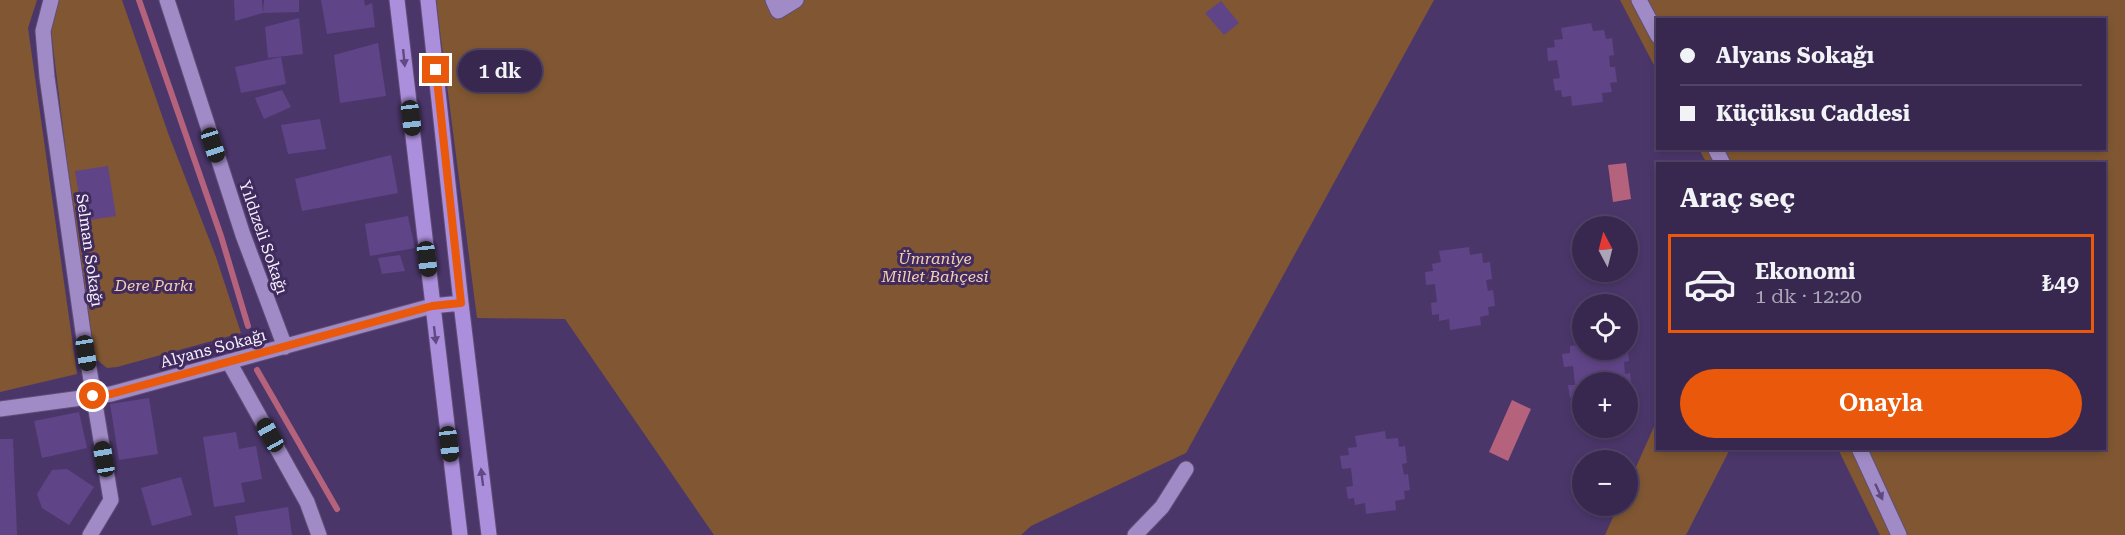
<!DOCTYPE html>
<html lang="tr">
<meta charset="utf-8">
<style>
:root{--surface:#382850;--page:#43345a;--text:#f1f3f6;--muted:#aba6b7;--line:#524467;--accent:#ea580c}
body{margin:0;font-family:"Roboto Serif",serif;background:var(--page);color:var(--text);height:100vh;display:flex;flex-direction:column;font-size:22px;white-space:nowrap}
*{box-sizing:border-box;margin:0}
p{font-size:20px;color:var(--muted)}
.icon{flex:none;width:33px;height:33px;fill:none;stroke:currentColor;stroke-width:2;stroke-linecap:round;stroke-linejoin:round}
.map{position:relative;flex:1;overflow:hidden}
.side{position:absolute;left:1656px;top:162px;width:450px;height:288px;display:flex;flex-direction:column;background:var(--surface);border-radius:0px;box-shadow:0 3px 9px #0003,0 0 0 2px var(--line)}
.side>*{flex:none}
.top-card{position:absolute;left:1656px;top:18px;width:450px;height:132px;border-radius:0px;box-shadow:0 3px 9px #0003,0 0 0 2px var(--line);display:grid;align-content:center;height:132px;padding:0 24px;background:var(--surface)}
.needle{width:39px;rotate:353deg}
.tools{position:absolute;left:1572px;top:216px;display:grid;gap:12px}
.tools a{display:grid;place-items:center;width:66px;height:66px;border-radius:50%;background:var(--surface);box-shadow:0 3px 9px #0003,0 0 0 2px var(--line);font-size:30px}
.end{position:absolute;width:27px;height:27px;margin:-14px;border:8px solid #ea580c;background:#fff;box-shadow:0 0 0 3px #fff}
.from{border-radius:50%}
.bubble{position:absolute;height:42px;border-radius:21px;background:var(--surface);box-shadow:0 3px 9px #0003,0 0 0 2px var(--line);font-size:20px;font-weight:600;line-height:42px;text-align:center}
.car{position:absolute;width:18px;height:36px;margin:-18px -9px;border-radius:8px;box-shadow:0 0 4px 2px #0007;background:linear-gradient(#222 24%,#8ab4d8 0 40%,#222 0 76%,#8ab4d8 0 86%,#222 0)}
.top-card b{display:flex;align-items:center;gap:21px;height:57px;font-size:22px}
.top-card b+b{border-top:2px solid var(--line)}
.top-card i{width:15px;height:15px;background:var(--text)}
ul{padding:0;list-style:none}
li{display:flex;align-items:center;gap:18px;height:99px;margin:0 12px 9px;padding:0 12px;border:3px solid transparent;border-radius:0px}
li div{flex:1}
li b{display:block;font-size:22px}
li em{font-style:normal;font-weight:600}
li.current{border-color:var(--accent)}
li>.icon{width:54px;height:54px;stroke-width:1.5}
h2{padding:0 24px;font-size:27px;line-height:72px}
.action{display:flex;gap:12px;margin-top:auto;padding:12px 24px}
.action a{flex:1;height:69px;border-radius:36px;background:var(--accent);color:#fff;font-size:24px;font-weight:600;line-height:69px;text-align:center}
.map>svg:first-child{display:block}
.green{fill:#805732}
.water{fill:#b5627c}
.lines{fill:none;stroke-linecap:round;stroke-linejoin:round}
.stream{stroke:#b5627c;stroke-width:6}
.building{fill:#604488}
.minor-casing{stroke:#604e77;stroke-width:17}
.major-casing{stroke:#604e77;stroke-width:17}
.minor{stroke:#a18bc6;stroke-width:15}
.major{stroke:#ac8fdc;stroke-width:15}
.oneway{fill:#614984}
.oneway2{fill:#5e487d}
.route{stroke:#ea580c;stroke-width:8}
.labels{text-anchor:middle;stroke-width:6;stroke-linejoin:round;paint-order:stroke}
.street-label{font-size:16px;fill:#f5f1fe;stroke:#412b5e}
.park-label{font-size:16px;font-style:italic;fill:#f4d0b3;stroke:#412b5e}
</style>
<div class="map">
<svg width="2125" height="535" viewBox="0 0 2125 535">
<rect width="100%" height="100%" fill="#4b366a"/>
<!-- green -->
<path class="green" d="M0,0H37L28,28L77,374L0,392Z
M57,0H122L168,133L216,257L241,333L117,367L107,368L95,358L67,161L51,30L53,12Z
M436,0H1434L1186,453L1031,526L1021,535H714L565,319L477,318Z
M1620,0H2125V535H1880L1838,449L2104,448V164H1707L1699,149L2104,148V20H1658L1657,71Z
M1657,420L1658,448L1734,449L1729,451L1686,535H1605L1618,506H1628V485Z"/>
<!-- water -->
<path class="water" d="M1626,163L1631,199L1613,202L1608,165Z
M1512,400L1531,409L1508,461L1489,452Z"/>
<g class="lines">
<!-- stream -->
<path class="stream" d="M139,0L221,236L248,326
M257,370L337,509"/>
</g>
<!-- building -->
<path class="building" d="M234,0H262L263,13L235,21Z
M264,0H299V12L263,13Z
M321,0H364L365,6L372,3L375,27L327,34Z
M1221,1L1239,23L1224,35L1205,13Z
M299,18L303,54L268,58L265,27Z
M1591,23L1593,31L1604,30L1606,39L1612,38L1614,55L1609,56L1610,67H1615L1617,82L1610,83L1612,92L1602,93L1603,102L1572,106L1571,96L1562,97L1561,90L1555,91L1553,79L1560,78L1557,60L1548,61L1547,48L1555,47L1554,40L1563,39L1561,28Z
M378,43L386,96L340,103L334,55Z
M281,57L286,84L241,93L235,67Z
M282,90L291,107L264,119L255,98Z
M320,119L326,149L288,154L281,125Z
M391,155L398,193L302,211L295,179Z
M108,166L116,216L83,221L75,171Z
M408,216L415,248L370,256L365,224Z
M1469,247L1470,255L1482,253L1483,263L1490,262L1492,279L1486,280L1488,291L1493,290L1495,306L1488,307L1489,315L1480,317L1481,325L1450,330L1449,319L1439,321V314L1432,315L1431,303L1437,302L1435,284L1426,285L1425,272L1433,271L1432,264L1441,262L1439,251Z
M400,255L405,271L382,274L378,258Z
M1582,333V350H1628L1629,361L1624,362L1625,374L1630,373L1632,388L1628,389V382H1582V402L1577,403L1576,397L1570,398L1568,385H1575L1573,366L1564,367L1562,354L1570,353V346L1579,345L1577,334Z
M149,398L158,454L119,460L110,404Z
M79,412L87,448L42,458L34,421Z
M1385,431L1386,439L1398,438L1399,447L1405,446L1407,463L1402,464L1404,475L1408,474L1410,490L1404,491L1405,499L1395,501L1396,510L1366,514L1365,503L1355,505L1354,498L1348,499L1346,487L1353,486L1351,468L1342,469L1340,456L1349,455L1348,448L1357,447L1355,436Z
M236,432L239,449L256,446L262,479L241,483L245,502L214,507L203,437Z
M0,439H13L17,535H0Z
M67,469L94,487L69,525L42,508L37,494L52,470Z
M181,477L192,515L152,526L141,488Z
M288,507L292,535H238L235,516Z"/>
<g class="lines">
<defs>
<path id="minor" d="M51,0L43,31L47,77L83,332L111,500L90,535
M167,0L243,235L285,347
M773,0L778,11L796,0
M1639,0L1658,36
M1715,148L1723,164
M229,362L307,502L319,535
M0,409L111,394L432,306
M1859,448L1899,535
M1135,535L1162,507L1186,469"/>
<path id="major" d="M397,0L460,535
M428,0L461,303L489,535
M432,306L461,303"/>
</defs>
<!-- minor casing -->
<use href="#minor" class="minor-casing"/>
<!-- major casing -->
<use href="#major" class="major-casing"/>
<!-- minor -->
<use href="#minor" class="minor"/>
<!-- major -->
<use href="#major" class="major"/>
</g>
<!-- one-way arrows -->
<defs><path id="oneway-solid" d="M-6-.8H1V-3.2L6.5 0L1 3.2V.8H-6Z" transform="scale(1.5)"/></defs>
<g class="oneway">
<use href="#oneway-solid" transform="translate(404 58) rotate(84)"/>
<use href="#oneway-solid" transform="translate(435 335) rotate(83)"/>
<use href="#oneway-solid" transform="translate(482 477) rotate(-97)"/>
</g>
<use class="oneway2" href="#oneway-solid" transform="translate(1879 492) rotate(65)"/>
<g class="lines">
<!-- route -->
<path class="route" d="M93,396L111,394L432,306L461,303L436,70"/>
</g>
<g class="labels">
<!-- street labels -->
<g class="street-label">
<text transform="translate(264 237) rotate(71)" y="6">Yıldızeli Sokağı</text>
<text transform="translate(90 250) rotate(82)" y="6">Selman Sokağı</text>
<text transform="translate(213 348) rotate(-15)" y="6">Alyans Sokağı</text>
</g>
<!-- park labels -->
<g class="park-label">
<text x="935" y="264">Ümraniye<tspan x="935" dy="18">Millet Bahçesi</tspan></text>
<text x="154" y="291">Dere Parkı</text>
</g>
</g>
</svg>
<div class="tools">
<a><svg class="needle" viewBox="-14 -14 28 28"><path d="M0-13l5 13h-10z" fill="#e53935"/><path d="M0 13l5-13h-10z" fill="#aba6b7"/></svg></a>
<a><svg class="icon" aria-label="locate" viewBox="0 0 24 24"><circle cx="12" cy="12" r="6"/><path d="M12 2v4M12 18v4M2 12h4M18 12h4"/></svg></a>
<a>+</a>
<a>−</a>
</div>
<i class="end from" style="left:93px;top:396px"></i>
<i class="end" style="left:436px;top:70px"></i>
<div class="bubble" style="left:458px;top:50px;width:84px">1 dk</div>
<i class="car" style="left:411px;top:118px;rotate:173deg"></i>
<i class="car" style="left:213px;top:145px;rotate:162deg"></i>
<i class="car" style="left:427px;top:259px;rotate:173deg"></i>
<i class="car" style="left:86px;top:353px;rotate:171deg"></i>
<i class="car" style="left:270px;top:435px;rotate:331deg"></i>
<i class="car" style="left:449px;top:444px;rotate:173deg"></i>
<i class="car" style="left:104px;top:459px;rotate:350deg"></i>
<div class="top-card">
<b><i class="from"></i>Alyans Sokağı</b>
<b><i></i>Küçüksu Caddesi</b>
</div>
<section class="side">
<h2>Araç seç</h2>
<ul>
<li class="current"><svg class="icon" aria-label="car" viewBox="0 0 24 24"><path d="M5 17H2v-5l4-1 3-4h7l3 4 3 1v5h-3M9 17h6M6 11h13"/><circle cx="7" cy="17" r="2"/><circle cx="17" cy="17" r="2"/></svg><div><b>Ekonomi</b><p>1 dk · 12:20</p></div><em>₺49</em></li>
</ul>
<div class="action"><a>Onayla</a></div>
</section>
</div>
